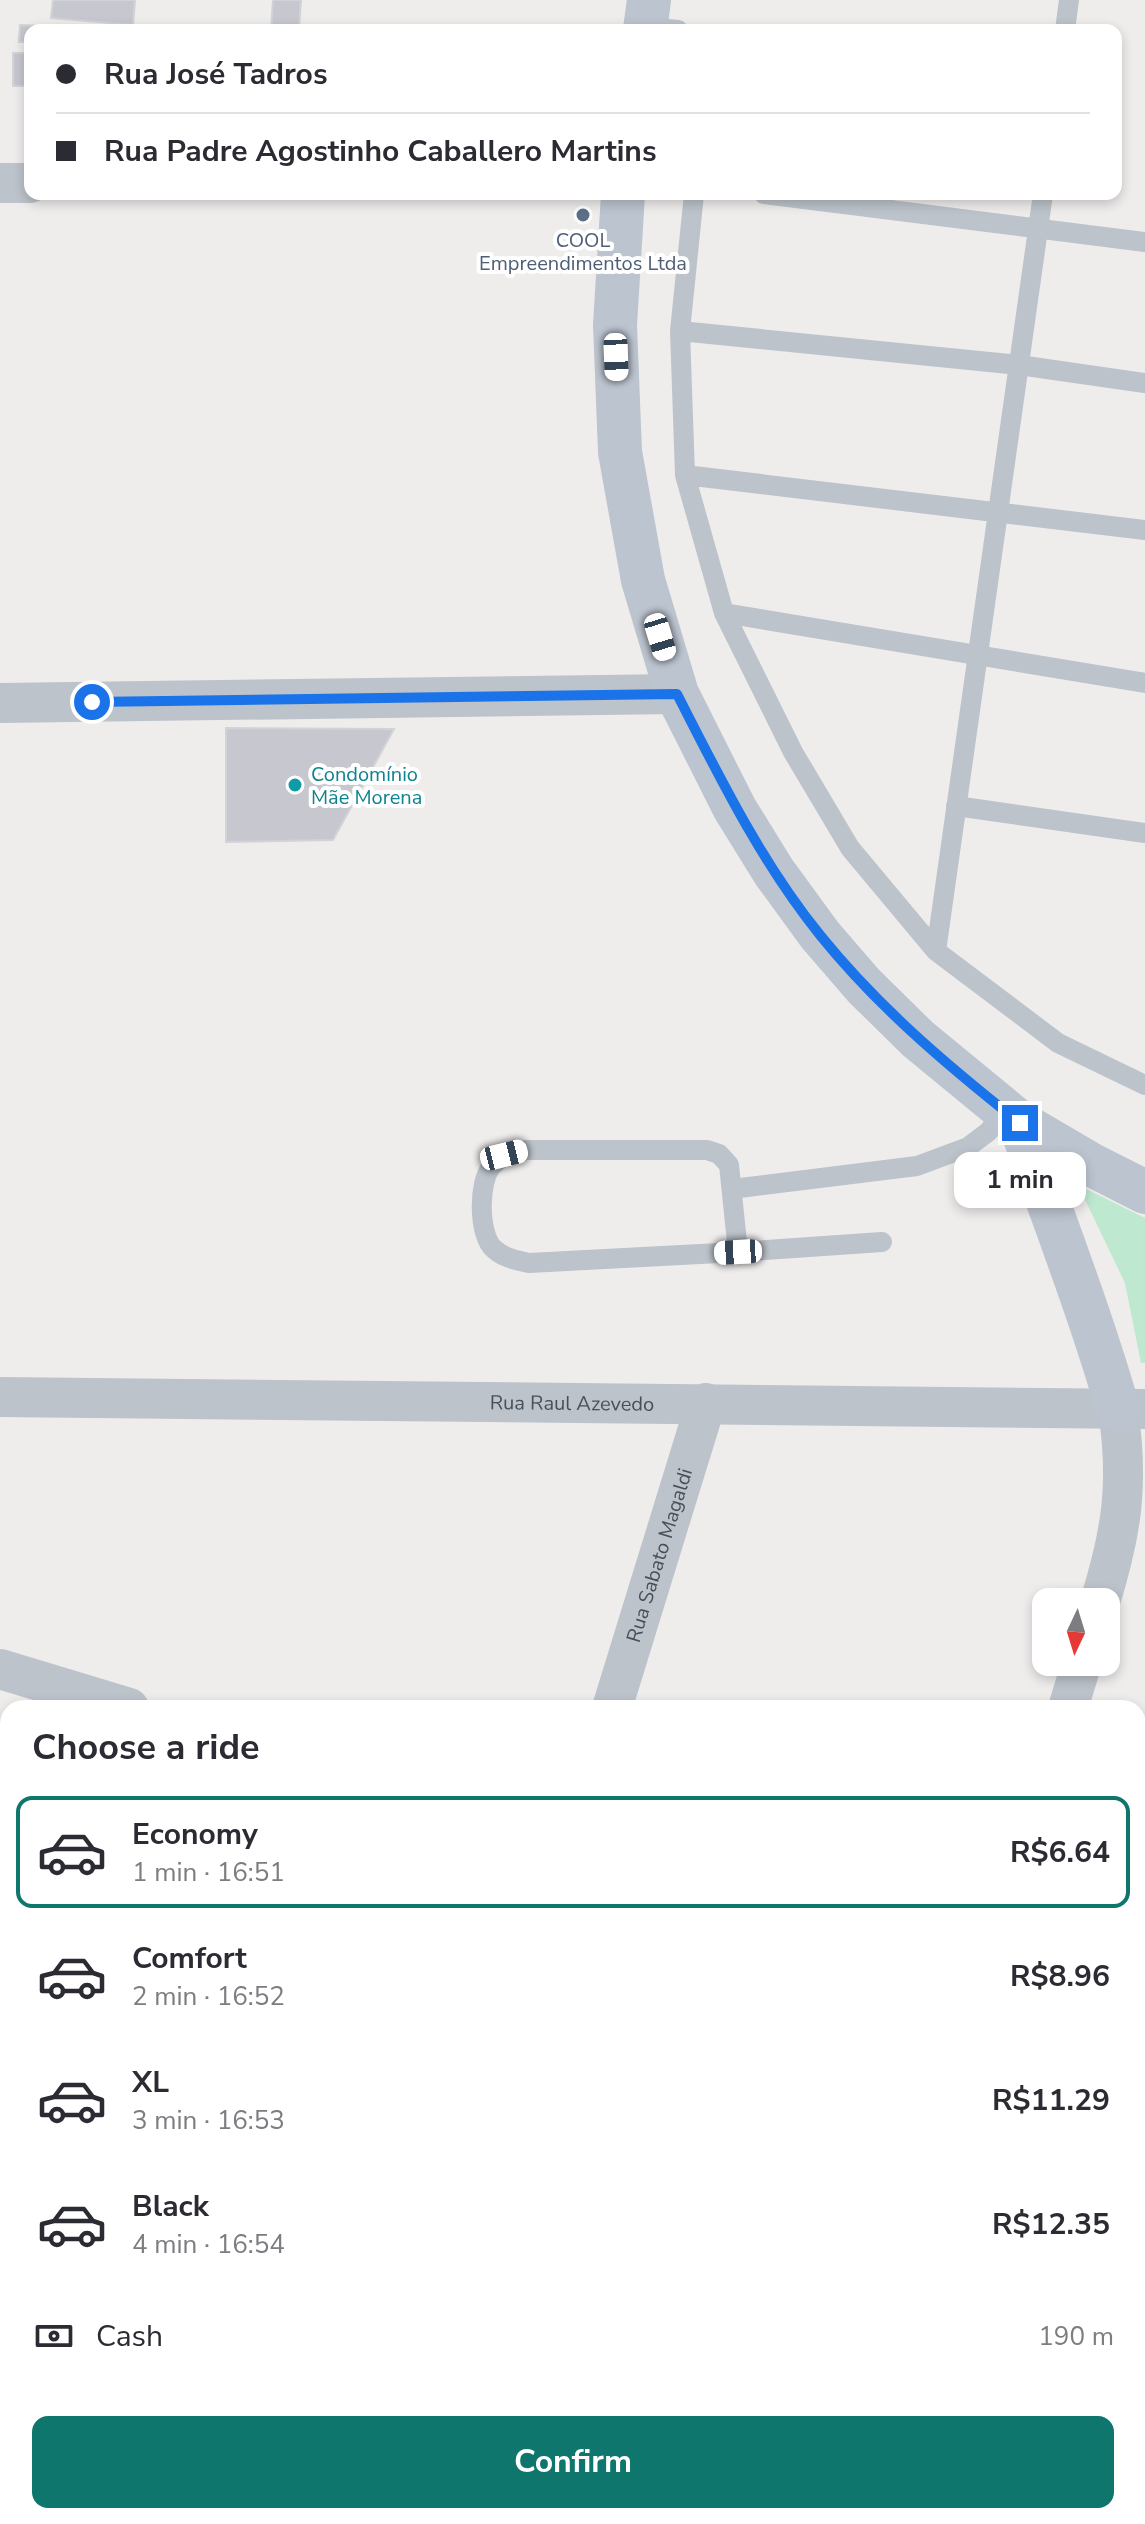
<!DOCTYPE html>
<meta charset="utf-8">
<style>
:root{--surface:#fff;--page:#f2f2f3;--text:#2b2b33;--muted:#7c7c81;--line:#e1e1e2;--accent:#0f766e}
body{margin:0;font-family:"Nunito Sans",sans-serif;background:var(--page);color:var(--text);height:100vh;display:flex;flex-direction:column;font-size:30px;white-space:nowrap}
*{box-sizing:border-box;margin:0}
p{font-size:26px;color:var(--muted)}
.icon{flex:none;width:44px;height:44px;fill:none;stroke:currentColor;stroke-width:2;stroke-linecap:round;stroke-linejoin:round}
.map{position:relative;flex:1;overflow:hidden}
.panel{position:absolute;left:0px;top:1700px;width:1146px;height:824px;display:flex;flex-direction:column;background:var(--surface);border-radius:24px 24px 0 0;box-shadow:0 4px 12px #0003}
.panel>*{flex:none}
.banner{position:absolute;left:24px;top:24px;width:1098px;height:176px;border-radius:16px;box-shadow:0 4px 12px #0003;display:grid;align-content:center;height:176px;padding:0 32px;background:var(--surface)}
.needle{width:52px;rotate:184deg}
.tools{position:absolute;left:1032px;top:1588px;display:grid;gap:16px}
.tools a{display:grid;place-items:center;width:88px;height:88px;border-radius:16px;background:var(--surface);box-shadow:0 4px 12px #0003;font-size:40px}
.end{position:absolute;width:36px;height:36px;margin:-18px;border:10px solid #1a73e8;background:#fff;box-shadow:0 0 0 4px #fff}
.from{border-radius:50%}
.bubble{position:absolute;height:56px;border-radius:16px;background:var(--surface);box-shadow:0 4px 12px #0003;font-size:26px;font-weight:700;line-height:56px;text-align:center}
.car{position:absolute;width:24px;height:48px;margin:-24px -12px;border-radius:10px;box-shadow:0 0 6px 2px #0007;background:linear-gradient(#fff 24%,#345 0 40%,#fff 0 76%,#345 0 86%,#fff 0)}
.banner b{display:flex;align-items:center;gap:28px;height:76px;font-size:30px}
.banner b+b{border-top:2px solid var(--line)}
.banner i{width:20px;height:20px;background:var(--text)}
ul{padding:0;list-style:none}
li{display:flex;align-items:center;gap:24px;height:112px;margin:0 16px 12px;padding:0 16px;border:4px solid transparent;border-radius:16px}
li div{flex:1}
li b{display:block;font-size:30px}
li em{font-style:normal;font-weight:700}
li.active{border-color:var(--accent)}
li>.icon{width:72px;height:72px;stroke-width:1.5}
h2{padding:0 32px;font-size:36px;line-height:96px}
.pay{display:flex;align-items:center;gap:20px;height:88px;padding:0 32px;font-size:30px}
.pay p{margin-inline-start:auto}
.button{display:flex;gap:16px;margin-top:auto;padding:16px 32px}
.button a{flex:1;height:92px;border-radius:16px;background:var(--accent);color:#fff;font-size:32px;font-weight:700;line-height:92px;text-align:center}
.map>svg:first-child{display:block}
.green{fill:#bee9d0}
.building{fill:#c7c8cf;stroke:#d1d3d7;stroke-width:2}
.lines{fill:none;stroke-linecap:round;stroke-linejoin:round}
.lane{stroke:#bcc3ca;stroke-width:20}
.street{stroke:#bcc3ca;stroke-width:40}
.secondary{stroke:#bcc4cf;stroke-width:44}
.route{stroke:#1a73e8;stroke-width:10}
.service-dot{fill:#5c6f8a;stroke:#fff;stroke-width:3}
.culture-dot{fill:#0f9aa8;stroke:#fff;stroke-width:3}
.labels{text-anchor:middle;stroke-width:8;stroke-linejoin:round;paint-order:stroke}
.service-label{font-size:20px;fill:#4e5e75;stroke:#fff}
.culture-label{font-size:20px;fill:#0d838f;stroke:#fff;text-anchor:start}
.street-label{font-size:20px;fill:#474f58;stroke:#fff}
</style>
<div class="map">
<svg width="1145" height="2524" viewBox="0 0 1145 2524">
<rect width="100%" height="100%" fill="#efecec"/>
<!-- green -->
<path class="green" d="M1078,1185L1145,1218V1363H1141L1125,1283Z"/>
<!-- building -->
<path class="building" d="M53,0H135L133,25L51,18Z
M273,0H301L299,30H271Z
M20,25L92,28V30H30V42H19Z
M13,53H30V86H13Z
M226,728L394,729L333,840L226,842Z"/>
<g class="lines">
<!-- lane -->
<path class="lane" d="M645,27L678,30
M1065,30L1069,0
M694,194L680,331L685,475L724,613L793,752L850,848L936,951L1058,1043L1145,1085
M764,194L1145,242
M680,331L1019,365L1145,383
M685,475L1145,530
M724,613L1145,683
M956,806L1145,833
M936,951L1043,194
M526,1150H707L719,1154L729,1165L738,1252L529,1263C516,1260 504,1258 494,1249C478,1235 478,1181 492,1166C502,1155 512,1153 526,1150Z
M732,1189L917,1166L968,1147L988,1132L1006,1112
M738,1252L882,1242"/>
<!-- street -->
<g class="street">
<path d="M0,183H30"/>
<path d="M0,703L677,694"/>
<path id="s1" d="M0,1397L1145,1409"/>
<path d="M1100,1602C1122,1531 1129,1483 1118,1409"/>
<path d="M0,1669L129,1708"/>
<path id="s2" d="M612,1708L706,1403"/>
<path d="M1068,1708L1082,1662"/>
<path d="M1138,2240L1145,2217"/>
<path d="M379,2524L382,2516"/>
<path d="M822,2524L824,2516"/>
<path d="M1052,2524L1055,2516"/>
</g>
<!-- secondary -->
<path class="secondary" d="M645,30L649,0
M623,194L615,325L620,452L643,580L677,694L735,809L774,872L820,935L864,986L918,1039L1020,1123L1090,1164L1145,1192
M1020,1123C1053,1218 1090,1312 1118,1409"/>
</g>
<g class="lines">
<!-- route -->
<path class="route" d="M92,702L677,694C720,778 761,862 820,935C878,1007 948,1066 1020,1123"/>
</g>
<!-- markers -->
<circle class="service-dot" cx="583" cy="215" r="8"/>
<circle class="culture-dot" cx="295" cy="785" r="8"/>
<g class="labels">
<!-- service labels -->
<g class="service-label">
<text x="583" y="247">COOL<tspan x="583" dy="23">Empreendimentos Ltda</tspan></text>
</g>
<!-- culture labels -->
<g class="culture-label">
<text x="311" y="781">Condomínio<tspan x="311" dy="23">Mãe Morena</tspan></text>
</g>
<!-- street labels -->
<g class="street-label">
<text dy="7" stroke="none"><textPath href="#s1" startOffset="572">Rua Raul Azevedo</textPath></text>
<text dy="7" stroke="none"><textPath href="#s2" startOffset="160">Rua Sabato Magaldi</textPath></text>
</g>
</g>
</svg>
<div class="tools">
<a><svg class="needle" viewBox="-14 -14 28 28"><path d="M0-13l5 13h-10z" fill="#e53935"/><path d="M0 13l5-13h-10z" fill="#7c7c81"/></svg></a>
</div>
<i class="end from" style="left:92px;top:702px"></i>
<i class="end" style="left:1020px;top:1123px"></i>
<div class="bubble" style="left:954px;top:1152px;width:132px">1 min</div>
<i class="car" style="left:616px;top:357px;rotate:178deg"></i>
<i class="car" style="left:660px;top:637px;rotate:163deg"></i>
<i class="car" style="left:504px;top:1155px;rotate:76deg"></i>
<i class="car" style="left:738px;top:1252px;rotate:267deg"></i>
<div class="banner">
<b><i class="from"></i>Rua José Tadros</b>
<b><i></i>Rua Padre Agostinho Caballero Martins</b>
</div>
<section class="panel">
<h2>Choose a ride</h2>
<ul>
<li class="active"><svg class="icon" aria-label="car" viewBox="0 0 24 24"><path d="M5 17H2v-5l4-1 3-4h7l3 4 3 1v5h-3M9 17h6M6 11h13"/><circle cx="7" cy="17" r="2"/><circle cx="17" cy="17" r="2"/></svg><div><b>Economy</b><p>1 min · 16:51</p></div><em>R$6.64</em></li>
<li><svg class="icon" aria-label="car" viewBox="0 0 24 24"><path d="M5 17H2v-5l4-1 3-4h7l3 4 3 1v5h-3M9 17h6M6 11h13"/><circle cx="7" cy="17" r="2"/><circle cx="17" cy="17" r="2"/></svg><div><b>Comfort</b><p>2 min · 16:52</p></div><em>R$8.96</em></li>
<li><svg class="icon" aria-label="car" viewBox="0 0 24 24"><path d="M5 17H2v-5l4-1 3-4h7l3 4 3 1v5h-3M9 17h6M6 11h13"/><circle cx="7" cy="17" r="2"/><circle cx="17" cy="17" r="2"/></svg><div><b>XL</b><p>3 min · 16:53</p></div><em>R$11.29</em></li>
<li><svg class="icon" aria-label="car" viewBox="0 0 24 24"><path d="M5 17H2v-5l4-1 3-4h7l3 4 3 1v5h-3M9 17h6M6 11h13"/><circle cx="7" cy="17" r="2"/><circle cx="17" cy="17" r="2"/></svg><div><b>Black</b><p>4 min · 16:54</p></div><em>R$12.35</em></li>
</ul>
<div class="pay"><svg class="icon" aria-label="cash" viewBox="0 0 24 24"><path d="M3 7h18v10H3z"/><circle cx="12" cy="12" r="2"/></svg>Cash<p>190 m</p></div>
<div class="button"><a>Confirm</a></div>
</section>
</div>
